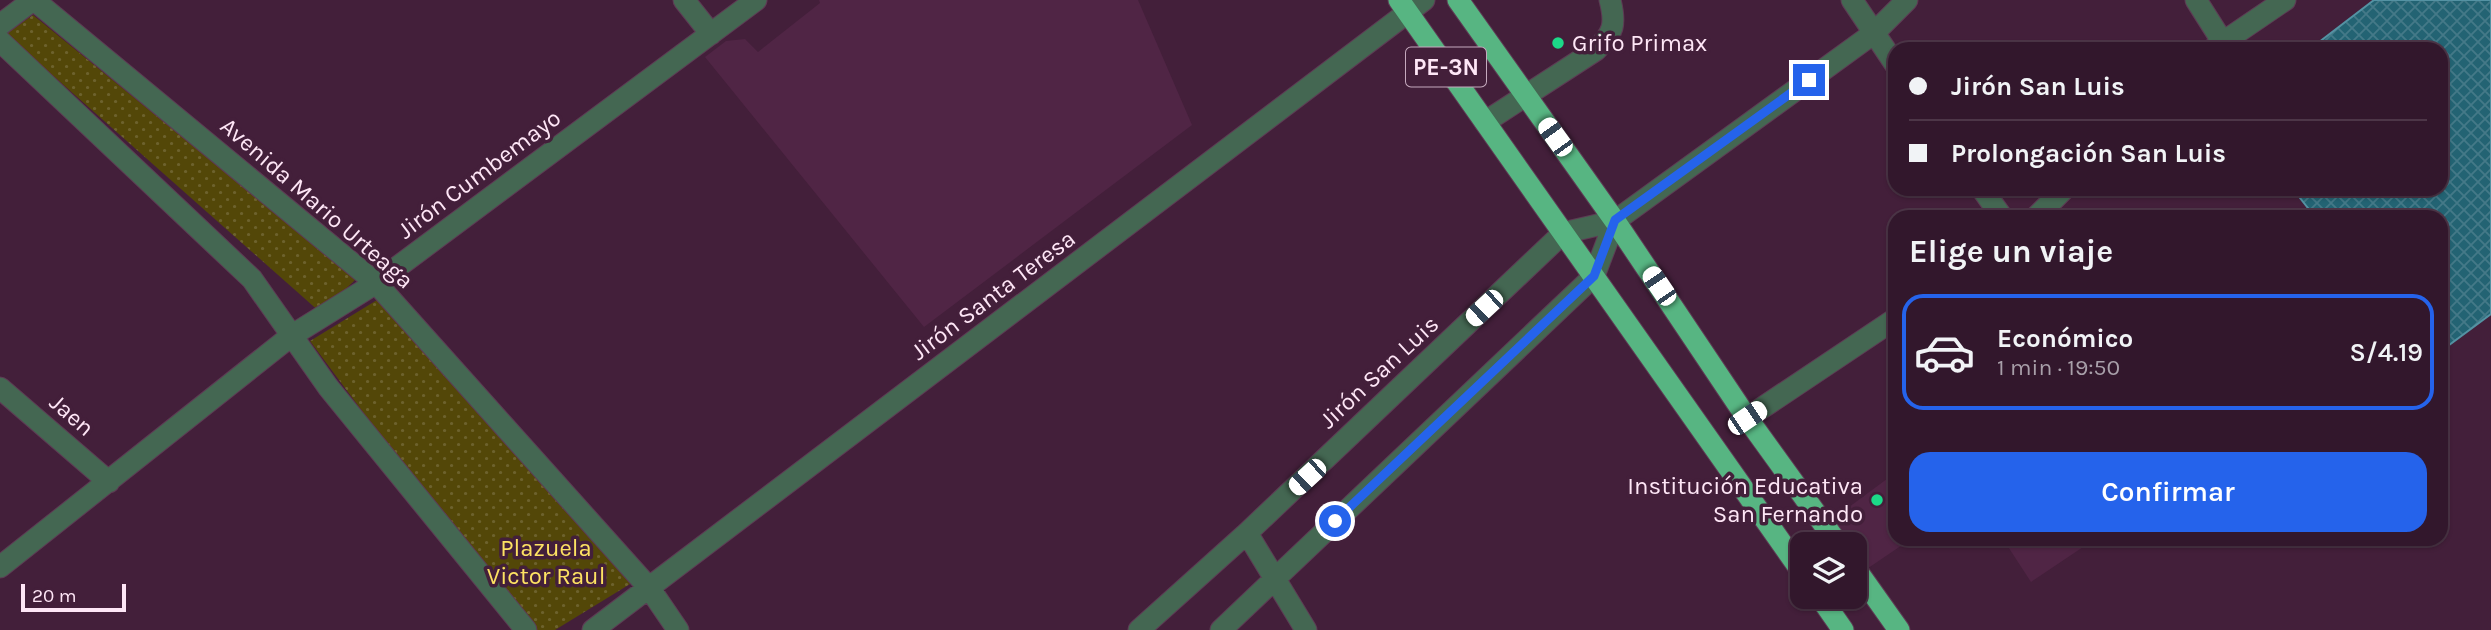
<!DOCTYPE html>
<html lang="es">
<meta charset="utf-8">
<style>
:root{--surface:#32172c;--page:#3a2034;--text:#f1f3f6;--muted:#a89fa9;--line:#4d3648;--accent:#2563eb}
body{margin:0;font-family:Karla,sans-serif;background:var(--page);color:var(--text);height:100vh;display:flex;flex-direction:column;font-size:26px;white-space:nowrap}
*{box-sizing:border-box;margin:0}
p{font-size:23px;color:var(--muted)}
.icon{flex:none;width:38px;height:38px;fill:none;stroke:currentColor;stroke-width:2;stroke-linecap:round;stroke-linejoin:round}
.map{position:relative;flex:1;overflow:hidden}
.panel{position:absolute;left:1888px;top:210px;width:560px;height:336px;display:flex;flex-direction:column;background:var(--surface);border-radius:21px;box-shadow:0 2px 5px #0004,0 0 0 2px var(--line)}
.panel>*{flex:none}
.top-card{position:absolute;left:1888px;top:42px;width:560px;height:154px;border-radius:21px;box-shadow:0 2px 5px #0004,0 0 0 2px var(--line);display:grid;align-content:center;height:154px;padding:0 21px;background:var(--surface)}
.buttons{position:absolute;left:1790px;top:532px;display:grid;gap:14px}
.buttons a{display:grid;place-items:center;width:77px;height:77px;border-radius:14px;background:var(--surface);box-shadow:0 2px 5px #0004,0 0 0 2px var(--line);font-size:35px}
.scale{position:absolute;left:21px;bottom:18px;width:105px;box-sizing:border-box;padding-left:7px;border:4px solid #fee6f6;border-top:0;font-size:19px;line-height:24px;white-space:nowrap;color:#fee6f6;-webkit-text-stroke:5px #431f3a;paint-order:stroke}
.end{position:absolute;width:32px;height:32px;margin:-16px;border:9px solid #2563eb;background:#fff;box-shadow:0 0 0 4px #fff}
.from{border-radius:50%}
.car{position:absolute;width:21px;height:42px;margin:-21px -10px;border-radius:9px;box-shadow:0 0 5px 2px #0007;background:linear-gradient(#fff 24%,#345 0 40%,#fff 0 76%,#345 0 86%,#fff 0)}
.top-card b{display:flex;align-items:center;gap:24px;height:66px;font-size:26px}
.top-card b+b{border-top:2px solid var(--line)}
.top-card i{width:18px;height:18px;background:var(--text)}
ul{padding:0;list-style:none}
li{display:flex;align-items:center;gap:21px;height:116px;margin:0 14px 10px;padding:0 7px;border:4px solid var(--line);border-radius:21px}
li div{flex:1}
li b{display:block;font-size:26px}
li em{font-style:normal;font-weight:600}
li.current{border-color:var(--accent)}
li>.icon{width:63px;height:63px;stroke-width:1.5}
h2{padding:0 21px;font-size:32px;line-height:84px}
.primary-button{display:flex;gap:14px;margin-top:auto;padding:14px 21px}
.primary-button a{flex:1;height:80px;border-radius:21px;background:var(--accent);color:#fff;font-size:28px;font-weight:600;line-height:80px;text-align:center}
.map>svg:first-child{display:block}
.built{fill:#502545}
.green{fill:url(#green-dots)}
.building{fill:url(#building-cross-hatch);stroke:#5492a3;stroke-width:2}
.lines{fill:none;stroke-linecap:round;stroke-linejoin:round}
.minor-casing{stroke:#5d3b54;stroke-width:23}
.highway-casing{stroke:#5d3b54;stroke-width:23}
.minor{stroke:#446752;stroke-width:21}
.highway{stroke:#57b582;stroke-width:21}
.route{stroke:#2563eb;stroke-width:9}
.poi-dot{fill:#1cd988;stroke:#431f3a;stroke-width:2.5}
.labels{text-anchor:middle;stroke-width:7;stroke-linejoin:round;paint-order:stroke}
.shield{fill:#431f3a;stroke:#c6aabe;stroke-width:2}
.shield-label{font-size:23px;font-weight:bold;fill:#fee6f6}
.poi-label{font-size:24px;fill:#fee6f6;stroke:#431f3a;text-anchor:start}
.street-label{font-size:24px;fill:#fee6f6;stroke:#431f3a}
.park-label{font-size:24px;fill:#fde262;stroke:#431f3a}
</style>
<div class="map">
<svg width="2491" height="630" viewBox="0 0 2491 630">
<defs>
<pattern id="green-dots" width="8" height="8" patternUnits="userSpaceOnUse" patternTransform="scale(1.75)"><rect width="8" height="8" fill="#534708"/><path d="M2 2h.1M6 6h.1" fill="none" stroke="#6d622d" stroke-width="1.8" stroke-linecap="round"/></pattern>
<pattern id="building-cross-hatch" width="8" height="8" patternUnits="userSpaceOnUse" patternTransform="scale(1.75)"><rect width="8" height="8" fill="#236373"/><path d="M0 0l8 8M0 8l8-8" fill="none" stroke="#447988"/></pattern>
</defs>
<rect width="100%" height="100%" fill="#431f3a"/>
<!-- built -->
<path class="built" d="M819,0H1138L1192,125L924,327L705,57L726,41L745,39L758,52L820,3Z
M1895,473V539H1911L1855,577V544H1833L1822,527Z
M2003,539H2095L2031,582Z"/>
<!-- green -->
<path class="green" d="M33,15L356,279L321,313L6,34Z
M395,289L635,581L555,630H525L310,341Z"/>
<!-- building -->
<path class="building" d="M2374,0H2491V314L2441,351V217H2315L2293,189H2441V49H2310Z"/>
<g class="lines">
<defs>
<path id="minor" d="M34,0L376,283L650,589L678,630
M684,0L711,34
M1852,0L1895,64
M2196,0L2222,41
M0,25L33,0
M0,41L252,279L328,387L526,630
M2213,49L2285,0
M1485,122L1596,50C1614,33 1616,24 1610,0
M1982,189L2002,217
M2036,217L2064,189
M0,388L109,482
M1747,418L1895,319
M1247,533L1306,630
M0,567L291,336L376,283L756,0
M593,630L1424,0
M1139,630L1247,533L1563,233L1615,221L1874,33L1907,0
M1221,630L1594,276L1615,221"/>
<path id="highway" d="M1399,0L1802,572
M1458,0L1615,221L1747,418L1838,544
M1855,568L1899,630
M1820,597L1843,630"/>
</defs>
<!-- minor casing -->
<use href="#minor" class="minor-casing"/>
<!-- highway casing -->
<use href="#highway" class="highway-casing"/>
<!-- minor -->
<use href="#minor" class="minor"/>
<!-- highway -->
<use href="#highway" class="highway"/>
</g>
<g class="lines">
<!-- route -->
<path class="route" d="M1335,521L1594,276L1615,220L1809,80"/>
</g>
<!-- markers -->
<g class="poi-dot">
<circle cx="1558" cy="43" r="7"/>
<circle cx="1877" cy="500" r="7"/>
</g>
<g class="labels">
<!-- shield labels -->
<rect class="shield" x="1406" y="47.5" width="80" height="39" rx="5"/>
<g class="shield-label">
<text x="1446" y="75">PE-3N</text>
</g>
<!-- poi labels -->
<g class="poi-label">
<text x="1572" y="51">Grifo Primax</text>
<text x="1863" y="494" text-anchor="end">Institución Educativa<tspan x="1863" dy="28">San Fernando</tspan></text>
</g>
<!-- street labels -->
<g class="street-label">
<text transform="translate(479 174) rotate(-37)" y="8">Jirón Cumbemayo</text>
<text transform="translate(317 203) rotate(41)" y="8">Avenida Mario Urteaga</text>
<text transform="translate(993 295) rotate(-37)" y="8">Jirón Santa Teresa</text>
<text transform="translate(1379 372) rotate(-43)" y="8">Jirón San Luis</text>
<text transform="translate(72 415) rotate(41)" y="8">Jaen</text>
</g>
<!-- park labels -->
<g class="park-label">
<text x="546" y="556">Plazuela<tspan x="546" dy="28">Victor Raul</tspan></text>
</g>
</g>
</svg>
<div class="buttons">
<a><svg class="icon" aria-label="layers" viewBox="0 0 24 24"><path d="M12 4l9 5-9 5-9-5zM3 14l9 5 9-5"/></svg></a>
</div>
<div class="scale">20 m</div>
<i class="end from" style="left:1335px;top:521px"></i>
<i class="end" style="left:1809px;top:80px"></i>
<i class="car" style="left:1555px;top:137px;rotate:324deg"></i>
<i class="car" style="left:1659px;top:286px;rotate:326deg"></i>
<i class="car" style="left:1484px;top:308px;rotate:227deg"></i>
<i class="car" style="left:1747px;top:418px;rotate:56deg"></i>
<i class="car" style="left:1307px;top:477px;rotate:227deg"></i>
<div class="top-card">
<b><i class="from"></i>Jirón San Luis</b>
<b><i></i>Prolongación San Luis</b>
</div>
<section class="panel">
<h2>Elige un viaje</h2>
<ul>
<li class="current"><svg class="icon" aria-label="car" viewBox="0 0 24 24"><path d="M5 17H2v-5l4-1 3-4h7l3 4 3 1v5h-3M9 17h6M6 11h13"/><circle cx="7" cy="17" r="2"/><circle cx="17" cy="17" r="2"/></svg><div><b>Económico</b><p>1 min · 19:50</p></div><em>S/4.19</em></li>
</ul>
<div class="primary-button"><a>Confirmar</a></div>
</section>
</div>
